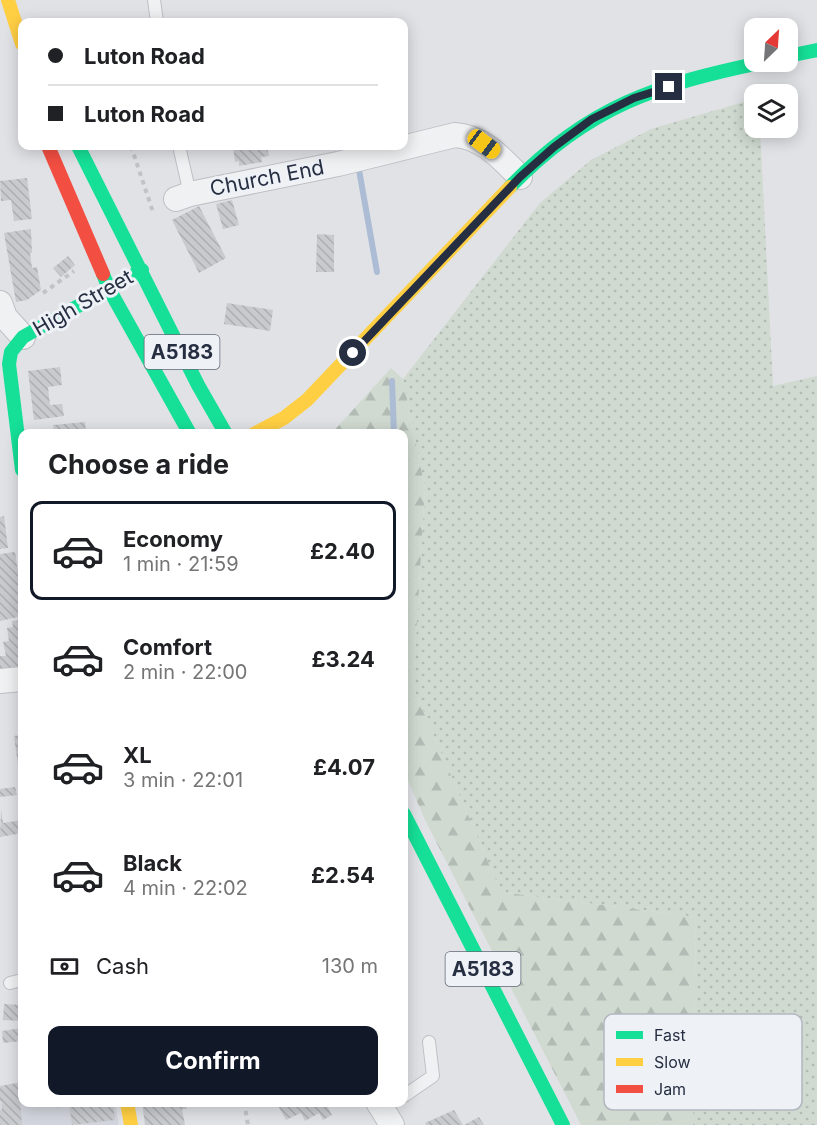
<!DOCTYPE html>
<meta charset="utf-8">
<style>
:root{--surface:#fff;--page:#f6f6f6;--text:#202124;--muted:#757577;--line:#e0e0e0;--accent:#111827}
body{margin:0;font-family:Inter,sans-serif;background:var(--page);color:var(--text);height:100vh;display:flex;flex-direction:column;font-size:22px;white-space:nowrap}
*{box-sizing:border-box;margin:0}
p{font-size:20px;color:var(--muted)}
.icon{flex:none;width:33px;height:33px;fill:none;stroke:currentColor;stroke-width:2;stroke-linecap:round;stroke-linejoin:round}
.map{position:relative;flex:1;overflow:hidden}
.details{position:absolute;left:18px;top:429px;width:390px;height:678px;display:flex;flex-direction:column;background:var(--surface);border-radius:12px;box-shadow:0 3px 15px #0003}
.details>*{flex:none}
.guide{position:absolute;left:18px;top:18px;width:390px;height:132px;border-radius:12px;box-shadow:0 3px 15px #0003;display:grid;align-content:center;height:132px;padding:0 30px;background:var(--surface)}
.needle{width:39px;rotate:25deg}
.controls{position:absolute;left:744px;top:18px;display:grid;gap:12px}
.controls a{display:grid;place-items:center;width:54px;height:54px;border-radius:12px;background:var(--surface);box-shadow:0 3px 15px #0003;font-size:30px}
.end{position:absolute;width:27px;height:27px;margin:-14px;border:8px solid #262e41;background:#fff;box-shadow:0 0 0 3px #fff}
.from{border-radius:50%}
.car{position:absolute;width:18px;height:36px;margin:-18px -9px;border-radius:8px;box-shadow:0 0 4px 2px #0007;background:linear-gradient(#f5c518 24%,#345 0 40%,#f5c518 0 76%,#345 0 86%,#f5c518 0)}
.guide b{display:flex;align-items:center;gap:21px;height:57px;font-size:22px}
.guide b+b{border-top:2px solid var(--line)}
.guide i{width:15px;height:15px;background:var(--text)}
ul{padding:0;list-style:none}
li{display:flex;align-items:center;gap:18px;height:99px;margin:0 12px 9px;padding:0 18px;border:3px solid transparent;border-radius:12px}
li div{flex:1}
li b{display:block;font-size:22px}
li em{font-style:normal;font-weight:700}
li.active{border-color:var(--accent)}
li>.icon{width:54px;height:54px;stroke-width:1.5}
h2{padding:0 30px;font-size:27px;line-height:72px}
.pay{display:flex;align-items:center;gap:15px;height:66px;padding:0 30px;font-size:22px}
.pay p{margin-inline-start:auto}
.cta{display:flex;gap:12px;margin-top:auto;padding:12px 30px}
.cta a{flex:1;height:69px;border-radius:12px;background:var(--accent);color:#fff;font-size:24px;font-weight:700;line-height:69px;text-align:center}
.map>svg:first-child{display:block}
.built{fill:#d2d5dd}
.grass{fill:url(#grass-dots)}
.forest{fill:url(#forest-firs)}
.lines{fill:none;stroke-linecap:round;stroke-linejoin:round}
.stream{stroke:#acbcd4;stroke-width:6}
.building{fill:url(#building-back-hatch)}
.lane-casing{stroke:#bfc0c4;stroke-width:14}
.street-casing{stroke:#bfc0c4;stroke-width:26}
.path{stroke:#c2c3c8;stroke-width:4;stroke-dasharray:4.5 4.5;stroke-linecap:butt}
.lane{stroke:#f0f1f3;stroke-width:12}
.street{stroke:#f0f1f3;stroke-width:24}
.fast{stroke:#16e098;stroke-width:14}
.slow{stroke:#ffcf43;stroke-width:14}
.jam{stroke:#f24e42;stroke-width:14}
.route{stroke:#262e41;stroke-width:8}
.labels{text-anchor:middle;stroke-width:6;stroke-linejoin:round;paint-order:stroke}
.shield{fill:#eef1f6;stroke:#626877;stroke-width:1.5}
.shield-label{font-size:20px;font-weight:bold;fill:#262e41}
.street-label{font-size:21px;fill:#262e41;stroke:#eef1f6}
.key{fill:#eef1f6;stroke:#b2b6c0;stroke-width:1.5}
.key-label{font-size:16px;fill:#262e41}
</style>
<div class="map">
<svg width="817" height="1125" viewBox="0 0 817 1125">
<defs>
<pattern id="grass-dots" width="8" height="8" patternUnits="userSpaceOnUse" patternTransform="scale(1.5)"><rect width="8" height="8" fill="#d0dad0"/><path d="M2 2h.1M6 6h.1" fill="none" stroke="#b2bbb4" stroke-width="1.8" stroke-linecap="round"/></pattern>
<pattern id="forest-firs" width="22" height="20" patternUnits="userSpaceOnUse" patternTransform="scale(1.5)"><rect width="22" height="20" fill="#d0dad0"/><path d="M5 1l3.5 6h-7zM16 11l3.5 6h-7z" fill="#b2bbb4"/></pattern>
<pattern id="building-back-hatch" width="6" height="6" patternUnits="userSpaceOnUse" patternTransform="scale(1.5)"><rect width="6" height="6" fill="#c9cace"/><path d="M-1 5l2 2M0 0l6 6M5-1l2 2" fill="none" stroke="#acaeb2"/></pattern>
</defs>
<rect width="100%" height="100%" fill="#e1e2e6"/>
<!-- built -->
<path class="built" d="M22,1099V1102L115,1103L119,1125H0V1103Z"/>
<!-- grass -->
<path class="grass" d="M754,99V128H760L773,386L817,376V1125H693L696,917L501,892L413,687L425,488L403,379L540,203L591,160L651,129Z"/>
<!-- forest -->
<path class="forest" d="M391,368L403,379L425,488L413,687L501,892L696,917L693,1125H581L425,820L404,771V434H331Z"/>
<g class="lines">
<!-- stream -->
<path class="stream" d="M358,164L377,272
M392,381L394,434"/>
</g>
<!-- building -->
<path class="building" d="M233,146H267L269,156L261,157L262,162L239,166V161L235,162Z
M27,178L32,219L14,221L11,200L1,201L0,181Z
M232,200L239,225L223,229L216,204Z
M199,206L226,258L199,273L172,220Z
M31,229L32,253H30L32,268L37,267L41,290L27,300L16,302L4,233Z
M317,234L334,235V272H316Z
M68,256L75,265L61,277L53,268Z
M227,303L273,310L270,331L224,324Z
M60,367L62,385L48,387L50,405L62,404L64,416L34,420L28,371Z
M85,422L86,434H54L53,425Z
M4,516L8,548L0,549V517Z
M15,552L22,599V616L0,621V554Z
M22,620V668L0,671V656H6L3,642L9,641L7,628L13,627L12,621Z
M22,735V786H21L14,736Z
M15,787L17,795L0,797V789Z
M1,810L3,823L22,820V833L0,837Z
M4,1004L22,1005V1021L3,1020Z
M22,1028V1041L3,1043L2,1031Z
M22,1082V1098L20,1099L22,1125H0V1110H2V1102H0V1086Z
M54,1102H113L115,1120L72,1125L69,1104L56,1108Z
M142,1102H186L187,1109H182L185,1125H145Z
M276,1102H325L332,1115L323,1120L319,1113L305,1121L301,1113L286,1120Z
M454,1110L463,1125H426L425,1123Z
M479,1117L484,1125H464Z"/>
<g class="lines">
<defs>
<path id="lane" d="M154,0L157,22
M179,146L190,194
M10,983L22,980
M404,1096L433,1076L429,1042"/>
<path id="street" d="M176,199L190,194L338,164L455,135C483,137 501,158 520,177
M0,303L5,317L23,337
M0,681L22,679
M378,1102L392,1125"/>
</defs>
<!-- lane casing -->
<use href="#lane" class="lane-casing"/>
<!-- street casing -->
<use href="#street" class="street-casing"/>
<!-- path -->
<path class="path" d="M131,146L153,212
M43,293L74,271
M244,1102L248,1125"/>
<!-- lane -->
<use href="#lane" class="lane"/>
<!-- street -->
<use href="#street" class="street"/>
<!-- fast -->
<path class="fast" d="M788,56L817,50
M78,146L198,385L226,434
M510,187C588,106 658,84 764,62
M103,274L109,289L190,434
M22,470L9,364L11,352L23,337L142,270
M404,814L563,1125"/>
<!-- slow -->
<path class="slow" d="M8,0L22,44
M254,434L284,418L307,400L510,187
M127,1102L131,1125"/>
<!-- jam -->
<path class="jam" d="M48,146L103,274"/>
</g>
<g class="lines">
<!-- route -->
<path class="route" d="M353,353L520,177L554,147L592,119L634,98L669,87"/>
</g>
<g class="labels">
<!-- shield labels -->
<g class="shield">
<rect x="144.5" y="335" width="75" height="34" rx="4.5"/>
<rect x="445.5" y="952" width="75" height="34" rx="4.5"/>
</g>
<g class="shield-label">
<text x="182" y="359">A5183</text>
<text x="483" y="976">A5183</text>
</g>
<!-- street labels -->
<g class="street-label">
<text transform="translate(267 178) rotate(-11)" y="7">Church End</text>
<text transform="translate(83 303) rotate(-30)" y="7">High Street</text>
</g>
</g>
<!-- legend -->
<rect x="604" y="1014" width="198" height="96" rx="9" class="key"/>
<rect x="616" y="1031" width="27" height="8" fill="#16e098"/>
<rect x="616" y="1058" width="27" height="8" fill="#ffcf43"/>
<rect x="616" y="1085" width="27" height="8" fill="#f24e42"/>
<g class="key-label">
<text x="654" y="1041">Fast</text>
<text x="654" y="1068">Slow</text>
<text x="654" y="1095">Jam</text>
</g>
</svg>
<div class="controls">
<a><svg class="needle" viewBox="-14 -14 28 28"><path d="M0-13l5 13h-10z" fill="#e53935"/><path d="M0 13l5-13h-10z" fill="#757577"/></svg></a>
<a><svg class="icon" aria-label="layers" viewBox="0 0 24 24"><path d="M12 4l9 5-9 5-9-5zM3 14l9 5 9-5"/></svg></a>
</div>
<i class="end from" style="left:353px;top:353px"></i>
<i class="end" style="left:669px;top:87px"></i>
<i class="car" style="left:484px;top:144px;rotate:127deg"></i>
<div class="guide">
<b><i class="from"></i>Luton Road</b>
<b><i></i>Luton Road</b>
</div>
<section class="details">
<h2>Choose a ride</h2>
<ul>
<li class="active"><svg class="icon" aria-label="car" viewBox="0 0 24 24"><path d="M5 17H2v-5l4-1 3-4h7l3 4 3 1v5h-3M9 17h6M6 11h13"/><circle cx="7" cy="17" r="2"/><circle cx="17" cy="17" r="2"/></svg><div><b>Economy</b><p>1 min · 21:59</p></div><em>£2.40</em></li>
<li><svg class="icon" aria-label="car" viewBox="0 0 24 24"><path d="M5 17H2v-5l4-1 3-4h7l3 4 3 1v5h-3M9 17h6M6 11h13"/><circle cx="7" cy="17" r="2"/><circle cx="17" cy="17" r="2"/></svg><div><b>Comfort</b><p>2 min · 22:00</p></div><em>£3.24</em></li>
<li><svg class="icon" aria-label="car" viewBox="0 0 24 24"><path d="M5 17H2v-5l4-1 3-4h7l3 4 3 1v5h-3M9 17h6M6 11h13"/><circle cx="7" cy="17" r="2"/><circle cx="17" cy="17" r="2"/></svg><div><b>XL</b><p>3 min · 22:01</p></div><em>£4.07</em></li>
<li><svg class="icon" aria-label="car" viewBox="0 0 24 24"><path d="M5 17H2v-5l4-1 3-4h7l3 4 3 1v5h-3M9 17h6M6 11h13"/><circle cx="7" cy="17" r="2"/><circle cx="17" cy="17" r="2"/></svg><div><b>Black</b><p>4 min · 22:02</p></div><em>£2.54</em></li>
</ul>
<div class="pay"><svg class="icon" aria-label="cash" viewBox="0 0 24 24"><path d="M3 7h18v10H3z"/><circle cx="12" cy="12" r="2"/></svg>Cash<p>130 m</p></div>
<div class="cta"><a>Confirm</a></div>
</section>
</div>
